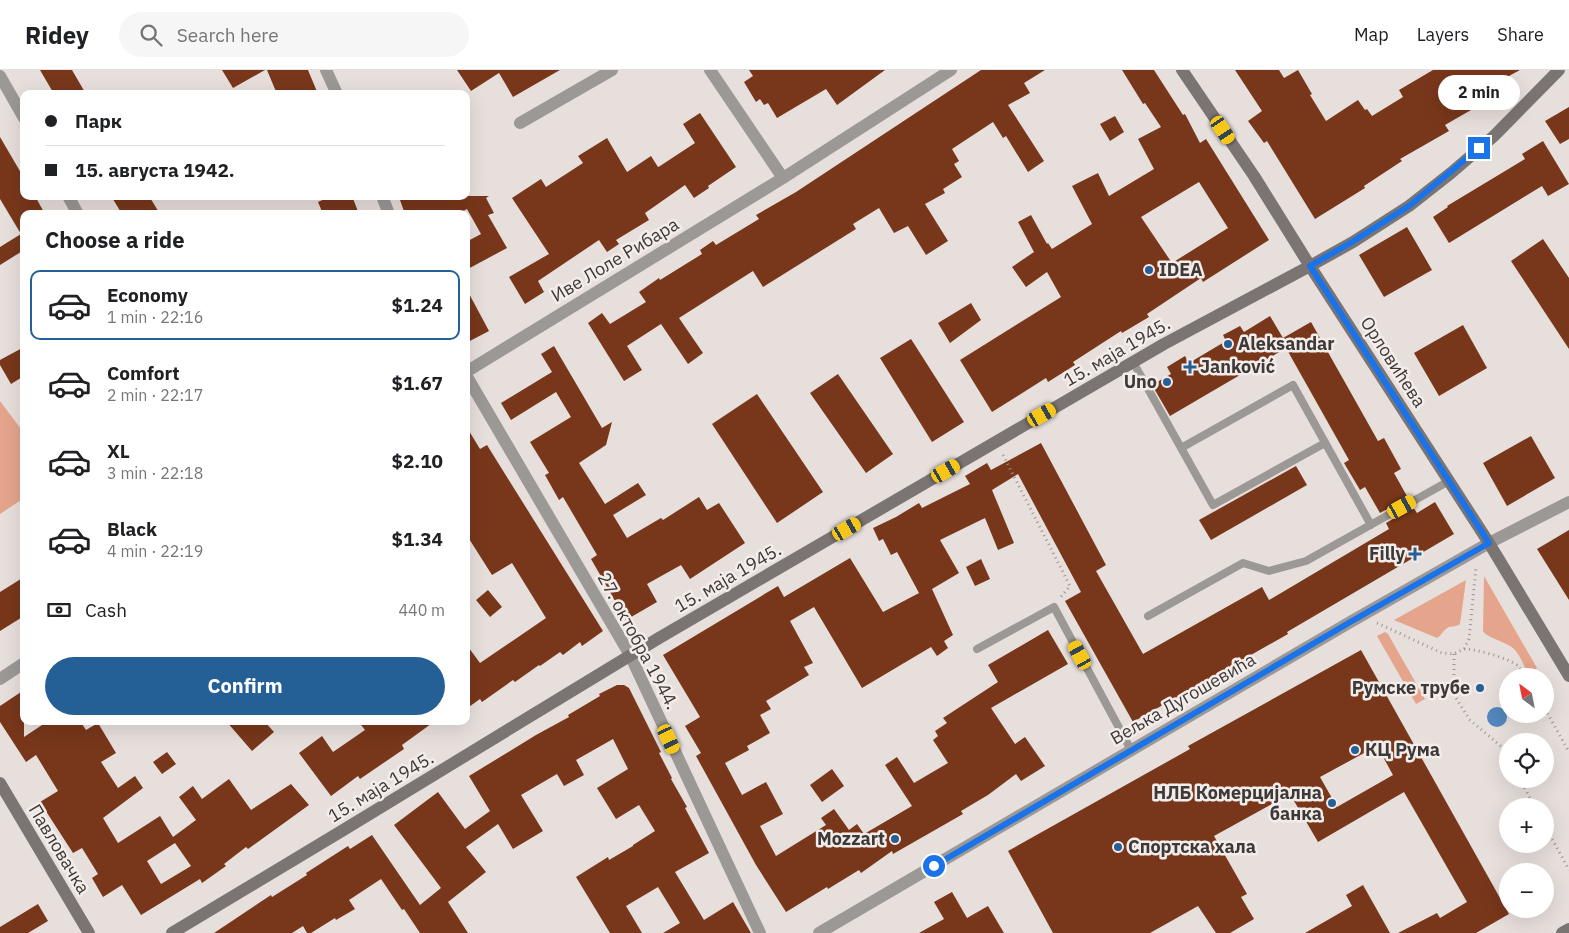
<!DOCTYPE html>
<meta charset="utf-8">
<style>
:root{--surface:#fff;--page:#f6f6f6;--text:#202124;--muted:#757577;--line:#e0e0e0;--accent:#245f96}
body{margin:0;font-family:"IBM Plex Sans",sans-serif;background:var(--page);color:var(--text);height:100vh;display:flex;flex-direction:column;font-size:19px;white-space:nowrap}
*{box-sizing:border-box;margin:0}
p{font-size:16px;color:var(--muted)}
.icon{flex:none;width:28px;height:28px;fill:none;stroke:currentColor;stroke-width:2;stroke-linecap:round;stroke-linejoin:round}
.map{position:relative;flex:1;overflow:hidden}
.sheet{position:absolute;left:20px;top:140px;width:450px;height:515px;display:flex;flex-direction:column;background:var(--surface);border-radius:10px;box-shadow:0 5px 20px #0002}
.sheet>*{flex:none}
.top-card{position:absolute;left:20px;top:20px;width:450px;height:110px;border-radius:10px;box-shadow:0 5px 20px #0002;display:grid;align-content:center;height:110px;padding:0 25px;background:var(--surface)}
.needle{width:32px;rotate:328deg}
.buttons{position:absolute;left:1499px;top:598px;display:grid;gap:10px}
.buttons a{display:grid;place-items:center;width:55px;height:55px;border-radius:50%;background:var(--surface);box-shadow:0 5px 20px #0002;font-size:25px}
.end{position:absolute;width:22px;height:22px;margin:-11px;border:6px solid #1a73e8;background:#fff;box-shadow:0 0 0 2px #fff}
.from{border-radius:50%}
.bubble{position:absolute;height:35px;border-radius:18px;background:var(--surface);box-shadow:0 5px 20px #0002;font-size:16px;font-weight:800;line-height:35px;text-align:center}
.car{position:absolute;width:15px;height:30px;margin:-15px -8px;border-radius:6px;box-shadow:0 0 4px 1px #0007;background:linear-gradient(#f5c518 24%,#345 0 40%,#f5c518 0 76%,#345 0 86%,#f5c518 0)}
.top-card b{display:flex;align-items:center;gap:18px;height:48px;font-size:19px}
.top-card b+b{border-top:1px solid var(--line)}
.top-card i{width:12px;height:12px;background:var(--text)}
ul{padding:0;list-style:none}
li{display:flex;align-items:center;gap:15px;height:70px;margin:0 10px 8px;padding:0 15px;border:2px solid transparent;border-radius:10px}
li div{flex:1}
li b{display:block;font-size:19px}
li em{font-style:normal;font-weight:800}
li.selected{border-color:var(--accent)}
li>.icon{width:45px;height:45px;stroke-width:1.5}
h2{padding:0 25px;font-size:22px;line-height:60px}
.pay{display:flex;align-items:center;gap:12px;height:55px;padding:0 25px;font-size:19px}
.pay p{margin-inline-start:auto}
.primary-button{display:flex;gap:10px;margin-top:auto;padding:10px 25px}
.primary-button a{flex:1;height:58px;border-radius:30px;background:var(--accent);color:#fff;font-size:20px;font-weight:800;line-height:58px;text-align:center}
header{display:flex;align-items:center;gap:30px;box-sizing:border-box;height:70px;padding:0 25px;background:var(--surface);border-bottom:1px solid var(--line)}
header strong{font-size:24px}
nav{display:flex;gap:28px;margin-inline-start:auto;font-size:18px}
.search{width:350px;height:45px;background:var(--page);display:flex;align-items:center;gap:12px;box-sizing:border-box;padding:0 18px;border-radius:28px;color:var(--muted);font-size:19px}
.map>svg:first-child{display:block}
.green{fill:#e4a58c}
.water{fill:#5387bd}
.building{fill:#78371b;fill-rule:evenodd}
.lines{fill:none;stroke-linecap:round;stroke-linejoin:round}
.path{stroke:#9b9593;stroke-width:3;stroke-dasharray:1 4;stroke-linecap:butt}
.lane{stroke:#9b9896;stroke-width:8}
.street{stroke:#9b9896;stroke-width:12}
.secondary{stroke:#7a7573;stroke-width:12}
.route{stroke:#1a73e8;stroke-width:6}
.poi-dot{fill:#245f96;stroke:#f4ece9;stroke-width:2}
.labels{text-anchor:middle;stroke-width:5;stroke-linejoin:round;paint-order:stroke}
.street-label{font-size:18px;fill:#3c3938;stroke:#f4ece9}
.poi-label{font-size:18px;font-weight:bold;fill:#3c3938;stroke:#f4ece9;text-anchor:start}
</style>
<header>
<strong>Ridey</strong>
<div class="search"><svg class="icon" aria-label="search" viewBox="0 0 24 24"><circle cx="10" cy="10" r="6"/><path d="M15 15l6 6"/></svg>Search here</div>
<nav><a>Map</a><a>Layers</a><a>Share</a></nav>
</header>
<div class="map">
<svg width="1569" height="863" viewBox="0 0 1569 863">
<rect width="100%" height="100%" fill="#e7dfdc"/>
<!-- green -->
<path class="green" d="M0,331L24,363V428L0,444Z
M1484,506L1537,598L1528,604C1524,596 1520,585 1514,579C1506,571 1488,569 1483,561Z
M1466,510L1460,554C1456,557 1453,556 1449,557C1443,560 1442,565 1437,568L1394,550Z
M1385,562L1388,564L1425,629L1416,634L1377,566Z"/>
<!-- water -->
<path class="water" d="M1487 647a10 10 0 1 1 20 0a10 10 0 1 1-20 0Z"/>
<!-- building -->
<path class="building" d="M40,0H72L86,24H54Z
M222,0H265L233,18Z
M267,0H308L318,24H277Z
M457,0H560L513,27L499,3L471,21Z
M749,0H885L837,35L826,19L777,48L768,33L764,35L760,29L756,32L744,12L753,6Z
M981,0H1045L1024,13L1030,23L1008,35L1044,91L1028,102L1006,66L1003,68L993,52L952,79L959,91L954,94L962,107L943,119L945,123L925,134L948,171L926,185L908,156L894,163L879,138L853,154L856,159L763,217L753,201L679,248L703,283L688,294L661,254L627,276L642,300L624,311L588,253L602,243L610,254L646,232L639,222L659,208L660,210L702,184L700,180L713,171L716,175L759,149L756,145L796,122Z
M1122,0H1154L1183,45L1185,44L1200,73L1206,69L1269,170L1203,212L1201,208L1147,244L1149,247L1122,263L1121,261L1073,292L1075,295L1048,312L1046,308L992,342L960,290L1061,227L1047,202L1026,217L1012,197L1034,182L1018,152L1031,145L1047,174L1048,173L1052,179L1092,154L1072,116L1098,103L1109,126L1154,99L1138,69L1161,57L1145,33L1143,34ZM1199,112L1228,158L1172,193L1141,147Z
M1235,0H1279L1284,8L1298,0L1312,24L1310,25L1326,51L1358,30L1365,40L1367,39L1372,46L1403,27L1399,20L1433,0H1520L1472,26L1478,36L1445,55L1449,61L1400,89L1402,91L1364,116L1365,118L1315,149L1267,71L1264,73L1248,51L1262,41Z
M1569,37V69L1560,74L1545,51Z
M700,43L736,97L708,116L709,118L694,128L685,115L645,143L649,150L616,170L619,174L607,182L599,170L538,211L544,222L525,234L509,207L549,184L512,128L541,109L546,117L583,93L578,86L607,68L627,102L651,86L658,97L660,96L695,73L683,54Z
M1115,46L1124,62L1110,71L1100,54Z
M0,67L24,108V126H35L45,144H24V180L0,195V177L21,164L0,129Z
M1543,71L1569,114L1548,126L1542,116L1449,173L1433,147L1448,137L1447,136L1525,89L1522,84Z
M111,126H149L160,144H122Z
M331,126H352L359,144H323L318,132Z
M410,126H489L486,128L494,143L488,145L507,178L466,200V172L481,164L467,139L458,144H405L400,130Z
M1407,157L1432,200L1384,227L1359,185Z
M1543,169L1569,208V279L1511,191Z
M466,218L489,261L466,273Z
M971,233L981,250L950,273L938,253Z
M1270,246L1283,268L1311,252L1378,371L1384,368L1401,399L1394,403L1408,428L1380,443L1365,417L1360,420L1344,393L1349,390L1286,278L1170,346L1152,315L1171,304L1167,297L1185,286L1189,293L1226,271L1223,265L1240,256L1244,262Z
M1463,255L1487,298L1439,326L1414,283Z
M911,269L964,352L932,372L880,288Z
M554,276L602,358L612,352L606,375L579,393L593,415L605,434L638,413L646,425L613,445L627,468L661,448L663,450L699,427L707,440L719,433L745,473L690,509L681,495L647,514L657,532L626,550L591,489L597,485L563,427L559,430L545,405L549,403L530,372L571,347L556,322L511,350L501,333L552,302L541,284Z
M24,277V306L11,314L0,295V290Z
M838,304L893,384L866,403L810,323Z
M757,324L823,422L777,453L712,354Z
M466,356L480,379L487,375L603,561L582,576L580,572L563,585L560,582L540,596L539,595L515,612L513,610L482,632L480,629L466,639V574L480,593L546,548L512,493L492,505L466,464Z
M1531,366L1555,408L1507,436L1483,393Z
M1041,373L1106,495L1096,501L1143,584L1262,517L1269,530L1389,459L1386,453L1413,437L1417,443L1435,432L1454,464L1287,562L1288,564L1133,652L1065,531L1081,522L1018,404L992,420L1014,473L998,480L985,448L940,470L959,503L932,519L953,565L944,571L948,578L937,586L931,577L862,618L814,537L790,551L813,593L804,597L809,605L766,631L771,639L760,645L770,663L747,676L749,680L725,693L742,725L766,712L783,744L760,756L776,786L826,755L821,748L834,739L849,760L857,754L864,764L912,736L885,695L897,687L914,713L948,693L933,670L938,666L935,661L947,653L943,648L998,612L988,595L1048,560L1068,594L991,638L1015,674L1025,667L1045,696L1021,711L1016,704L988,725L961,741L963,744L893,784L892,781L861,803L859,800L828,819L827,817L786,842L756,795L696,686L701,683L685,656L700,647L663,585L778,516L784,527L850,488L883,542L919,523L897,482L891,485L883,469L879,471L873,458L896,447L919,433L922,438L970,414L965,406L987,393L991,400Z
M1296,396L1307,415L1211,470L1199,450Z
M1569,460V530L1537,479Z
M981,489L990,509L975,516L966,497Z
M24,507V546L0,561V522Z
M488,520L502,537L490,547L476,530Z
M1361,580L1509,844L1476,863H1398L1437,843L1440,848L1467,832L1404,722L1318,772L1290,724L1214,766L1247,824L1241,827L1254,849L1230,863H1216L1198,836L1150,863H1053L1008,781L1190,679L1188,676ZM1377,676L1393,705L1337,737L1320,707Z
M617,615H624L629,618L661,682L659,683L672,708L671,709L687,737L685,738L709,783L675,802L704,850L733,832L751,863H663L680,853L658,817L626,836L642,863H610L576,807L608,787L609,790L633,776V775L655,761L639,735L616,749L597,718L628,699L613,669L576,690L584,705L564,716L557,704L521,725L543,761L513,779L498,754L466,777L486,802L448,832L468,863H420L404,839L402,840L381,809L349,830L355,839L336,850L335,848L311,863H307L303,856L292,863H214L271,825L272,827L307,805L306,803L348,776L350,779L372,765L420,835L441,818L394,755L438,722L465,759L490,741L469,706L536,665L569,647L568,645L600,626L599,624Z
M24,620V667L48,651H80L86,660L98,653L116,683L101,692L118,718L135,706L143,718L103,748L118,773L160,746L173,767L196,750L179,727L193,716L202,729L229,709L251,740L291,714L309,735L248,779L246,777L224,794L226,796L202,813L200,809L141,845L122,815L103,827L92,808L98,804L82,778L73,783L40,732L58,721L36,685L26,692L0,652V636ZM175,773L191,796L161,814L147,791Z
M226,651H264L274,662L252,681Z
M358,651H435L402,675L404,679L360,709L358,706L331,726L299,683L322,666L333,682L365,660Z
M167,682L176,694L162,704L153,692Z
M832,699L844,716L822,732L810,715Z
M1363,815L1390,863H1305L1352,836L1346,825Z
M952,822L967,848L988,836L1004,863H919L944,849L934,832Z
M38,834L48,851L28,863H0V857Z"/>
<g class="lines">
<!-- path -->
<path class="path" d="M1003,385L1070,516L1060,528
M1377,553L1442,583L1454,584L1464,579L1469,569L1476,497
M1464,579C1476,579 1509,588 1518,596C1520,599 1523,603 1525,606
M1454,584V625L1470,650L1503,678L1508,686
M1545,639L1569,682
M1520,709L1534,736
M1545,756L1569,800"/>
<!-- lane -->
<path class="lane" d="M1133,292L1213,435L1325,373
M1181,378L1293,315L1371,455
M1148,546L1243,493L1269,501L1306,491L1449,411
M977,579L1054,537L1131,680"/>
<!-- street -->
<path class="street" d="M326,0L337,24
M710,0L783,108
M0,6L24,48
M520,53L612,0
M68,126L78,144
M382,126L389,144
M466,302L783,108L951,0
M466,305L630,585L760,863
M0,609L24,593
M819,863L1352,551L1489,473L1569,432"/>
<!-- secondary -->
<path class="secondary" d="M1182,0L1254,106L1310,196L1489,473L1569,606
M0,713L89,863
M172,863L345,759L659,568L1164,274L1310,196L1353,172L1409,136L1451,103L1494,66L1559,0
M1562,863L1569,859"/>
</g>
<g class="lines">
<!-- route -->
<path class="route" d="M934,796L1352,551L1489,473L1310,196L1352,172L1409,136L1479,78"/>
</g>
<!-- markers -->
<g class="poi-dot">
<circle cx="1149" cy="200" r="5"/>
<circle cx="1228" cy="274" r="5"/>
<path d="M1187.5 289.5h5v5h5v5h-5v5h-5v-5h-5v-5h5z"/>
<circle cx="1167" cy="312" r="5"/>
<path d="M1412.5 476.5h5v5h5v5h-5v5h-5v-5h-5v-5h5z"/>
<circle cx="1480" cy="618" r="5"/>
<circle cx="1355" cy="680" r="5"/>
<circle cx="1332" cy="733" r="5"/>
<circle cx="895" cy="769" r="5"/>
<circle cx="1118" cy="777" r="5"/>
</g>
<g class="labels">
<!-- street labels -->
<g class="street-label">
<text transform="translate(615 190) rotate(-31)" y="6">Иве Лоле Рибара</text>
<text transform="translate(1117 282) rotate(-30)" y="6">15. маја 1945.</text>
<text transform="translate(1393 292) rotate(57)" y="6">Орловићева</text>
<text transform="translate(728 508) rotate(-30)" y="6">15. маја 1945.</text>
<text transform="translate(638 571) rotate(62)" y="6">27. октобра 1944.</text>
<text transform="translate(1183 629) rotate(-30)" y="6">Вељка Дугошевића</text>
<text transform="translate(381 717) rotate(-31)" y="6">15. маја 1945.</text>
<text transform="translate(59 779) rotate(59)" y="6">Павловачка</text>
</g>
<!-- poi labels -->
<g class="poi-label">
<text x="1159" y="206">IDEA</text>
<text x="1238" y="280">Aleksandar</text>
<text x="1200" y="303">Janković</text>
<text x="1157" y="318" text-anchor="end">Uno</text>
<text x="1405" y="490" text-anchor="end">Filly</text>
<text x="1470" y="624" text-anchor="end">Румске трубе</text>
<text x="1365" y="686">КЦ Рума</text>
<text x="1322" y="729" text-anchor="end">НЛБ Комерцијална<tspan x="1322" dy="21">банка</tspan></text>
<text x="885" y="775" text-anchor="end">Mozzart</text>
<text x="1128" y="783">Спортска хала</text>
</g>
</g>
</svg>
<div class="buttons">
<a><svg class="needle" viewBox="-14 -14 28 28"><path d="M0-13l5 13h-10z" fill="#e53935"/><path d="M0 13l5-13h-10z" fill="#757577"/></svg></a>
<a><svg class="icon" aria-label="locate" viewBox="0 0 24 24"><circle cx="12" cy="12" r="6"/><path d="M12 2v4M12 18v4M2 12h4M18 12h4"/></svg></a>
<a>+</a>
<a>−</a>
</div>
<i class="end from" style="left:934px;top:796px"></i>
<i class="end" style="left:1479px;top:78px"></i>
<div class="bubble" style="left:1438px;top:5px;width:82px">2 min</div>
<i class="car" style="left:1223px;top:60px;rotate:146deg"></i>
<i class="car" style="left:1042px;top:345px;rotate:60deg"></i>
<i class="car" style="left:946px;top:401px;rotate:60deg"></i>
<i class="car" style="left:1402px;top:437px;rotate:61deg"></i>
<i class="car" style="left:847px;top:459px;rotate:60deg"></i>
<i class="car" style="left:1080px;top:585px;rotate:331deg"></i>
<i class="car" style="left:669px;top:669px;rotate:155deg"></i>
<div class="top-card">
<b><i class="from"></i>Парк</b>
<b><i></i>15. августа 1942.</b>
</div>
<section class="sheet">
<h2>Choose a ride</h2>
<ul>
<li class="selected"><svg class="icon" aria-label="car" viewBox="0 0 24 24"><path d="M5 17H2v-5l4-1 3-4h7l3 4 3 1v5h-3M9 17h6M6 11h13"/><circle cx="7" cy="17" r="2"/><circle cx="17" cy="17" r="2"/></svg><div><b>Economy</b><p>1 min · 22:16</p></div><em>$1.24</em></li>
<li><svg class="icon" aria-label="car" viewBox="0 0 24 24"><path d="M5 17H2v-5l4-1 3-4h7l3 4 3 1v5h-3M9 17h6M6 11h13"/><circle cx="7" cy="17" r="2"/><circle cx="17" cy="17" r="2"/></svg><div><b>Comfort</b><p>2 min · 22:17</p></div><em>$1.67</em></li>
<li><svg class="icon" aria-label="car" viewBox="0 0 24 24"><path d="M5 17H2v-5l4-1 3-4h7l3 4 3 1v5h-3M9 17h6M6 11h13"/><circle cx="7" cy="17" r="2"/><circle cx="17" cy="17" r="2"/></svg><div><b>XL</b><p>3 min · 22:18</p></div><em>$2.10</em></li>
<li><svg class="icon" aria-label="car" viewBox="0 0 24 24"><path d="M5 17H2v-5l4-1 3-4h7l3 4 3 1v5h-3M9 17h6M6 11h13"/><circle cx="7" cy="17" r="2"/><circle cx="17" cy="17" r="2"/></svg><div><b>Black</b><p>4 min · 22:19</p></div><em>$1.34</em></li>
</ul>
<div class="pay"><svg class="icon" aria-label="cash" viewBox="0 0 24 24"><path d="M3 7h18v10H3z"/><circle cx="12" cy="12" r="2"/></svg>Cash<p>440 m</p></div>
<div class="primary-button"><a>Confirm</a></div>
</section>
</div>
